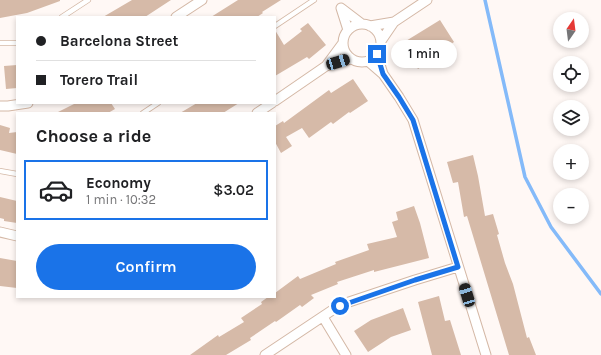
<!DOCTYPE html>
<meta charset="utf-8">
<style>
:root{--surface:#fff;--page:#f6f6f6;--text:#202124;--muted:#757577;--line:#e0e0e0;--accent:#1a73e8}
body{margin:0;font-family:Karla,sans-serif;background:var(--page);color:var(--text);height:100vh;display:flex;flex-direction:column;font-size:15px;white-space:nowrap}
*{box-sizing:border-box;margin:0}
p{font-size:13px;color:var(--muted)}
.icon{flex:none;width:22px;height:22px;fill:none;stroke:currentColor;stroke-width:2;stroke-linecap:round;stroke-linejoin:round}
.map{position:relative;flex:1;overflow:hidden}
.details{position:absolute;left:16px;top:112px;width:260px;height:186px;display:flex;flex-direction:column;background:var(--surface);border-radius:0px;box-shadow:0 2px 6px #0003}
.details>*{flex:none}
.hud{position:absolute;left:16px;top:16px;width:260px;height:88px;border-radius:0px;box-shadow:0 2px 6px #0003;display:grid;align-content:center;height:88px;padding:0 20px;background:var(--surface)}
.needle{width:26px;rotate:14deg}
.controls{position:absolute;left:553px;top:12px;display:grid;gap:8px}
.controls a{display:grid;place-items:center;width:36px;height:36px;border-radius:50%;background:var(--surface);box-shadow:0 2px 6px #0003;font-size:20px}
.end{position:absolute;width:18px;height:18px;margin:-9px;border:5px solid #1a73e8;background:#fff;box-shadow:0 0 0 2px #fff}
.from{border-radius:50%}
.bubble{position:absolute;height:28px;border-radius:14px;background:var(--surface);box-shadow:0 2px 6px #0003;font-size:13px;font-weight:600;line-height:28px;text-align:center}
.car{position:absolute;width:12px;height:24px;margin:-12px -6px;border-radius:5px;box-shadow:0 0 3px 1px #0007;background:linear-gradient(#222 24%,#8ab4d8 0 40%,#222 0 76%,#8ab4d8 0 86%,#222 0)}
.hud b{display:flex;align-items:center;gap:14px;height:38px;font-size:15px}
.hud b+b{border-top:1px solid var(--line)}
.hud i{width:10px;height:10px;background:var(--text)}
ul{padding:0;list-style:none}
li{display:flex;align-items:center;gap:12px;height:60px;margin:0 8px 6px;padding:0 12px;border:2px solid transparent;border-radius:0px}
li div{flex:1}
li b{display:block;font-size:15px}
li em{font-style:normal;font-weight:600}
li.selected{border-color:var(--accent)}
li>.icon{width:36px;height:36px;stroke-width:1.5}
h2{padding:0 20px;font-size:18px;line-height:48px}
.primary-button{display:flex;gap:8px;margin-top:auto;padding:8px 20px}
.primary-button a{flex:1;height:46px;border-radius:24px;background:var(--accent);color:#fff;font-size:16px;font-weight:600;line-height:46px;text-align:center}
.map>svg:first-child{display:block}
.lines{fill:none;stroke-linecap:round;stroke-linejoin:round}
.stream{stroke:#84baf9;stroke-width:3.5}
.building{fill:#d6baa8}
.service-casing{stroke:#d4b8a6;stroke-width:6}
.minor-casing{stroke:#d4b8a6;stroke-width:11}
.service{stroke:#fff;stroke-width:4.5}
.minor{stroke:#fff;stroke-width:9}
.route{stroke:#1a73e8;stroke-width:5}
</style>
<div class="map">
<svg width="601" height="355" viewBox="0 0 601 355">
<rect width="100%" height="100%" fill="#fff8f5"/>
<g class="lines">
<!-- stream -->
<path class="stream" d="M485,0L525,177L551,227L601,294"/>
</g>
<!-- building -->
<path class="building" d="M0,0H60V1L27,13L0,18Z
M132,0H171L145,17H103Z
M238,0H281L262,12L263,13L257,17H211Z
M440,20L454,42L430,58L431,60L418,69L401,44Z
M308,23L326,45L309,59L307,57L275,76V30L284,45L302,31L300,29Z
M17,65V88L6,89L4,66Z
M353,79L368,101L350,113L349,112L333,124L331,122L309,138L302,128L286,137L292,146L281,153L275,142V126L283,121L284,123L329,90L331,93Z
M76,103H111L115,109L108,113H56Z
M197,103H239L223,113H180Z
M0,125L10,128L9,133L17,132V154L0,150Z
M473,155L478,176L485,216L493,214L499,234L497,235L505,263L513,284L527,338L529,337L536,355H509L467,216L464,217L458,182L453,183L447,162Z
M0,197L17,201V223L4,221V219L0,218Z
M414,206L420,223L429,258L374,272V270L337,282L338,284L311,295L314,298L302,307L300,305L276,322L275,321L250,338L251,340L226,355H190L218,335L219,337L244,322L241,318L262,304L261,302L268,297H275V293L298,276L300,279L336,264L335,262L369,250L367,244L397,237L392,222L398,220L396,212Z
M0,258L17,261V288L0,286Z
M439,296L445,321L450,320L461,355H432L418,302Z
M403,308L411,330L391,337L368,352L354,331L371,320Z"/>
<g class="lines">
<defs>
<path id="service" d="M62,17L88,0
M275,26L314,0
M0,43H17
M143,113L158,103
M0,171L17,174"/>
<path id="minor" d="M176,17L202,0
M394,22L427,0
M343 43a19 19 0 1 1 38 0a19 19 0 1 1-38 0Z
M370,26L394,22L381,41
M348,30L341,8L362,24
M343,43L326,66L351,59
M368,61L383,74L377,55
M383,74L399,97L413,120L486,355
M275,101L326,66
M0,106H8L28,103
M257,113L272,103
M0,232L17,236
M323,317L346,355
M265,355L340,305L415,280L458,267"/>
</defs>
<!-- service casing -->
<use href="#service" class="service-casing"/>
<!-- minor casing -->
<use href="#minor" class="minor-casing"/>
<!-- service -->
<use href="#service" class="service"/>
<!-- minor -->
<use href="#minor" class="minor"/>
</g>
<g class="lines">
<!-- route -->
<path class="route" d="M340,306L415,280L458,267L413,120L399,97L383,74L377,54"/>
</g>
</svg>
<div class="controls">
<a><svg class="needle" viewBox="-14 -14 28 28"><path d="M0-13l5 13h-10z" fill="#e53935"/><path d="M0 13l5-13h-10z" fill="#757577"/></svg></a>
<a><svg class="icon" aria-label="locate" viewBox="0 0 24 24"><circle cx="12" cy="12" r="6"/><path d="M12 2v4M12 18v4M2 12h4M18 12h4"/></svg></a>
<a><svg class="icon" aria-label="layers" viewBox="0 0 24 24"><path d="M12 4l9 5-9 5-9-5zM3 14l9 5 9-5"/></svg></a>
<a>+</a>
<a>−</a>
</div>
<i class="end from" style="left:340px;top:306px"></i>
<i class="end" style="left:377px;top:54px"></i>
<div class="bubble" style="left:391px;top:40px;width:66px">1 min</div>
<i class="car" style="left:338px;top:62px;rotate:73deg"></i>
<i class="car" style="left:467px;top:295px;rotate:343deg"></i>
<div class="hud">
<b><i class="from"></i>Barcelona Street</b>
<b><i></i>Torero Trail</b>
</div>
<section class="details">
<h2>Choose a ride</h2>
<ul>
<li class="selected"><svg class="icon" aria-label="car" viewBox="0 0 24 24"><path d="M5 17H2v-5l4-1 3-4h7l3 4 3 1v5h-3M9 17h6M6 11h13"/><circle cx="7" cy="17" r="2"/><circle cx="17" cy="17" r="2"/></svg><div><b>Economy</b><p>1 min · 10:32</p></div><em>$3.02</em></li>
</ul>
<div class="primary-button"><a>Confirm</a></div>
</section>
</div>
